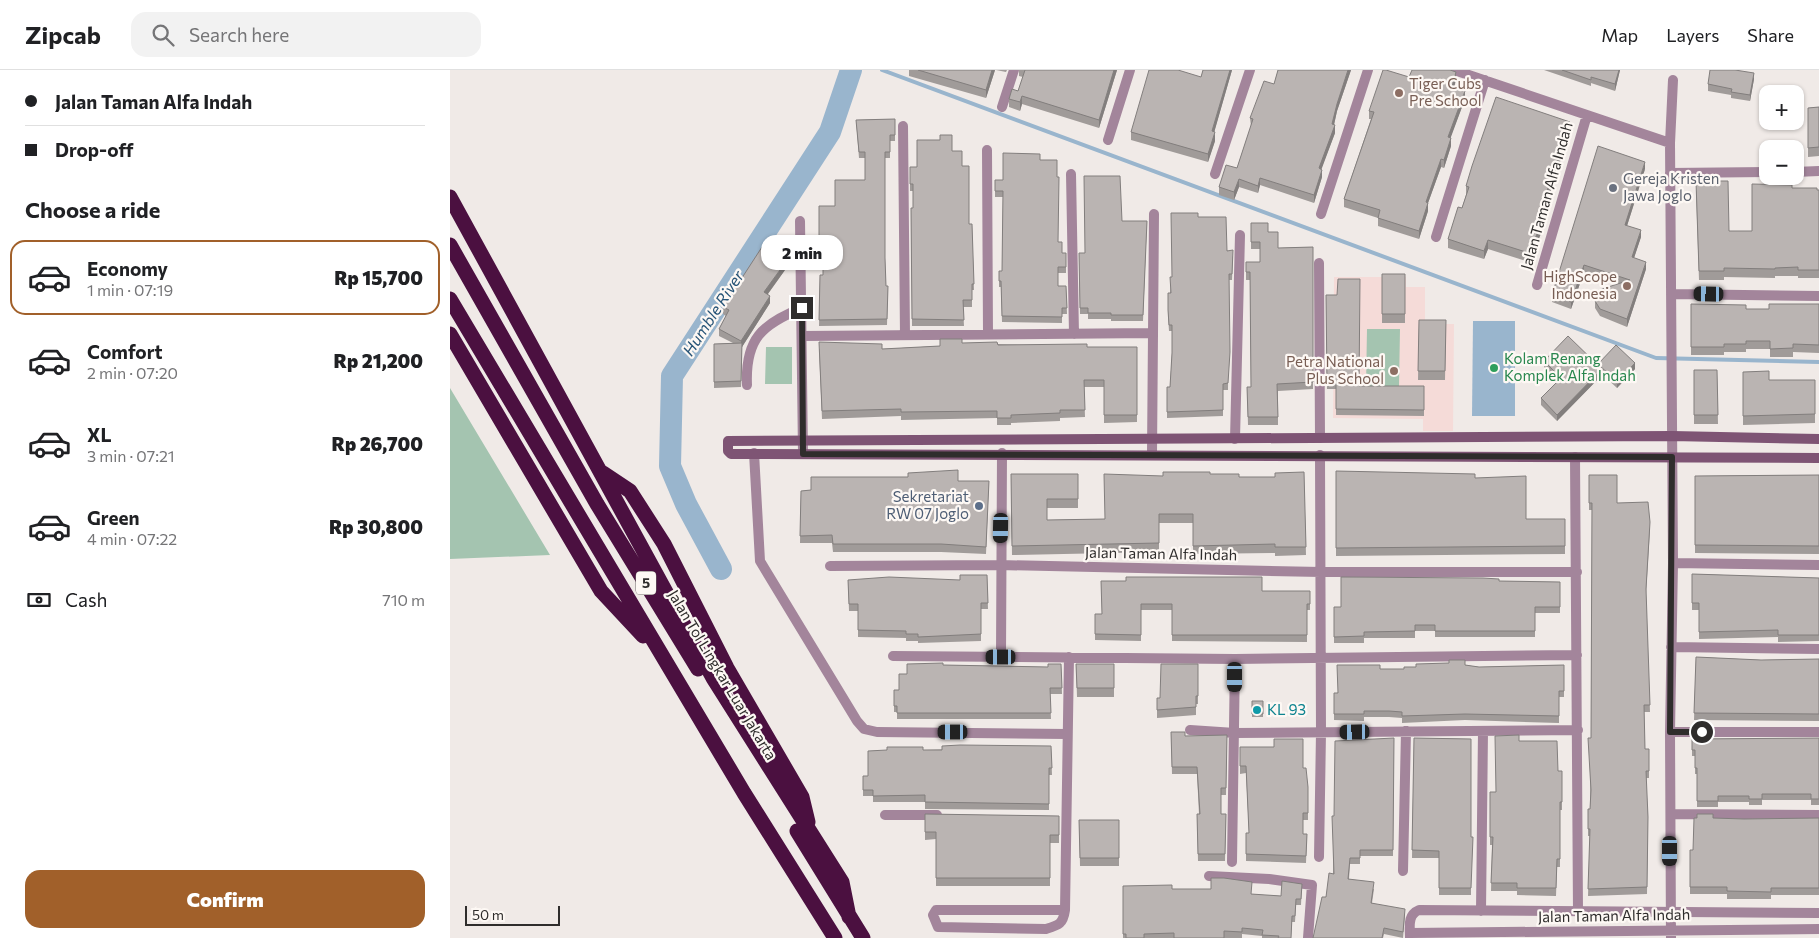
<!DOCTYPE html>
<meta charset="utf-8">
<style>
:root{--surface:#fff;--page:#f2f2f2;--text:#202124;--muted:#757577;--line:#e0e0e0;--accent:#a1602a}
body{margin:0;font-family:Commissioner,sans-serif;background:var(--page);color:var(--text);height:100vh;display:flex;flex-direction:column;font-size:19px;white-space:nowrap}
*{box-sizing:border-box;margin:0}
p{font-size:16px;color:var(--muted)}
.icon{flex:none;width:28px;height:28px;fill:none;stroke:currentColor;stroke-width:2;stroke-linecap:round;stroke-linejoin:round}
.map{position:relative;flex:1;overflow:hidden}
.sheet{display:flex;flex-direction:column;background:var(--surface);width:450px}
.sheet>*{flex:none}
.guide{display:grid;align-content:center;height:110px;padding:0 25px;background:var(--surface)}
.buttons{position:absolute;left:1309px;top:15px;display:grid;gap:10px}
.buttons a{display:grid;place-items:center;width:45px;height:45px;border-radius:10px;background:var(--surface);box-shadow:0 1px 4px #0004;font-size:25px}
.scale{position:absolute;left:15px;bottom:12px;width:95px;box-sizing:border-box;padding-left:5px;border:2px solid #2f2d2c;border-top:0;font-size:14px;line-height:18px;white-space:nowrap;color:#2f2d2c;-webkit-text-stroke:4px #fdf8f4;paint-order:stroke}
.end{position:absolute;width:22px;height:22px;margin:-11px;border:6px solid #2f2d2c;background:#fff;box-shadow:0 0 0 2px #fff}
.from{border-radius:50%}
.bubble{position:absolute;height:35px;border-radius:15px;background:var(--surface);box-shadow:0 1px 4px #0004;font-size:16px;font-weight:800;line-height:35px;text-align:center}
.car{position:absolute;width:15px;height:30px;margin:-15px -8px;border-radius:6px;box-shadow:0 0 4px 1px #0007;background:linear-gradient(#222 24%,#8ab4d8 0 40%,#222 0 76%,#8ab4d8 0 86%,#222 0)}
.guide b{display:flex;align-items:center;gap:18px;height:48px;font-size:19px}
.guide b+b{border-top:1px solid var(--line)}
.guide i{width:12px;height:12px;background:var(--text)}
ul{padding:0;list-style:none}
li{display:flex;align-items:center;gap:15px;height:75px;margin:0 10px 8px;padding:0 15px;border:2px solid transparent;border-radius:15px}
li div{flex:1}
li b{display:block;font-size:19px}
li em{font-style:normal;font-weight:800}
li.active{border-color:var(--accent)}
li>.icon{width:45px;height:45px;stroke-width:1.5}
h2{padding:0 25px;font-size:22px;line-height:60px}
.pay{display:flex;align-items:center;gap:12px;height:55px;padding:0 25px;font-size:19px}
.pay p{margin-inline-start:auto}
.cta{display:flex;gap:10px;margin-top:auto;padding:10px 25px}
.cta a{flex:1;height:58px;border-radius:15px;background:var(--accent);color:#fff;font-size:20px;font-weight:800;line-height:58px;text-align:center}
header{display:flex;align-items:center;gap:30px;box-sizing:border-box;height:70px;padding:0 25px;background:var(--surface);border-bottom:1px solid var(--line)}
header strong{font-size:24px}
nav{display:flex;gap:28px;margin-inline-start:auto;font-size:18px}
.search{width:350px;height:45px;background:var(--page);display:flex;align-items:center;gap:12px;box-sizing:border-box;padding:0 18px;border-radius:15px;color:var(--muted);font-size:19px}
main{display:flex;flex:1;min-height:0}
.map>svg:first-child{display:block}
.education{fill:#f5dbd8}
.green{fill:#a4c4b0}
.water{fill:#99b5cd}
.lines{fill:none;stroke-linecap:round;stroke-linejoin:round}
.stream{stroke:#99b5cd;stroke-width:4}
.river{stroke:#99b5cd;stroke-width:22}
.street{stroke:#a3859b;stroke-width:10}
.secondary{stroke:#7e5474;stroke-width:10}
.highway{stroke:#4b1040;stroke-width:15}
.wall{fill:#a09b99}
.shaded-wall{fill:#827e7d}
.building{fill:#bab4b2;stroke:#827e7d}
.route{stroke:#2f2d2c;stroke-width:6}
.education-dot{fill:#8d6e63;stroke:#fdf8f4;stroke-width:2}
.worship-dot{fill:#6b7280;stroke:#fdf8f4;stroke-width:2}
.leisure-dot{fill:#2e9e5b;stroke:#fdf8f4;stroke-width:2}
.service-dot{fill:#5c6f8a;stroke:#fdf8f4;stroke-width:2}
.culture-dot{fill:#0f9aa8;stroke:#fdf8f4;stroke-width:2}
.labels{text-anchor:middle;stroke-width:4.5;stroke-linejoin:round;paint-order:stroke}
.shield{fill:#fdf8f4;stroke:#6d6a68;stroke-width:1}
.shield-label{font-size:14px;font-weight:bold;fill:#2f2d2c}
.education-label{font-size:15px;fill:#785e54;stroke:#fdf8f4;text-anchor:end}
.worship-label{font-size:15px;fill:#5b616d;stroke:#fdf8f4;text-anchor:start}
.street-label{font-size:15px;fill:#2f2d2c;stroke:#fdf8f4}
.leisure-label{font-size:15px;fill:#27864d;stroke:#fdf8f4;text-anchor:start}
.service-label{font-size:15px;fill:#4e5e75;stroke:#fdf8f4;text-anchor:end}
.culture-label{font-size:15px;fill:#0d838f;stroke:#fdf8f4;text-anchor:start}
.water-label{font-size:16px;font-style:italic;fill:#275477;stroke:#fdf8f4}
</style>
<header>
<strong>Zipcab</strong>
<div class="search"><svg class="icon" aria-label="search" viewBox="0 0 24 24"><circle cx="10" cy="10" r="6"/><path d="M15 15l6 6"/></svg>Search here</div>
<nav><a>Map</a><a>Layers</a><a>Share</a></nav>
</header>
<main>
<section class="sheet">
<div class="guide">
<b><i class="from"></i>Jalan Taman Alfa Indah</b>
<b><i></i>Drop-off</b>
</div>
<h2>Choose a ride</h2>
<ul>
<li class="active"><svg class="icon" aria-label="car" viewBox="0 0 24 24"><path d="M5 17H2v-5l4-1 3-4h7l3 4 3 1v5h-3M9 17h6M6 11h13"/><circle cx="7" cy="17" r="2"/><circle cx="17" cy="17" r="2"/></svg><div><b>Economy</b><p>1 min · 07:19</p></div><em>Rp 15,700</em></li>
<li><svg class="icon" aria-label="car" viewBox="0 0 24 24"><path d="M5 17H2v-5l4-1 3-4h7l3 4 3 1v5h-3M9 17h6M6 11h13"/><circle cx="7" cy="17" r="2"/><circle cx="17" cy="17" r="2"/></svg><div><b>Comfort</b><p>2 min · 07:20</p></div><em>Rp 21,200</em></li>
<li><svg class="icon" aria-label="car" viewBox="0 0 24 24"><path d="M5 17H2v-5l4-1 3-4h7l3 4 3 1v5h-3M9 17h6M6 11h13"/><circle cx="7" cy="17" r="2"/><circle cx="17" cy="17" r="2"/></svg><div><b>XL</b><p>3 min · 07:21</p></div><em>Rp 26,700</em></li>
<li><svg class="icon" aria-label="car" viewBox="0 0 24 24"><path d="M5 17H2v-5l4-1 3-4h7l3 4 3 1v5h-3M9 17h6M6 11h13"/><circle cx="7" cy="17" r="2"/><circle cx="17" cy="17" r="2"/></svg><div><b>Green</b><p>4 min · 07:22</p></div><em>Rp 30,800</em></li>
</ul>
<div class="pay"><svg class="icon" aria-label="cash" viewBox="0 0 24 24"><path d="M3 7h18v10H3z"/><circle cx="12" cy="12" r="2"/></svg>Cash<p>710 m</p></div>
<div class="cta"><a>Confirm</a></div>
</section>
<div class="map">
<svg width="1369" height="868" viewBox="0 0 1369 868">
<rect width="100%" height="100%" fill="#f0eae7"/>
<!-- education -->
<path class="education" d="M884,207H956V217H975V254H1004L1003,361H973V349L883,348Z"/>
<!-- green -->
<path class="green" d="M917,259H950L949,317L916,316Z
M316,277H342V314H315Z
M0,318L100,485L0,489Z"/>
<!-- water -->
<path class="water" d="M1023,251H1065V346H1022Z"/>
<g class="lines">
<!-- stream -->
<path class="stream" d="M432,0L1206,288L1369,292"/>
<!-- river -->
<path class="river" d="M271,499L236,434L220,396L222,306L380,62L401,0"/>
<!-- street -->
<path class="street" d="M1004,0L1220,73
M552,37L564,0
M453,56L455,265
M658,70L680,0
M537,80L538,264
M1345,102L1369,101
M1220,103L1318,102
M621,104L624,264
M765,104L800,0
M871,144L918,0
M350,151L353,384
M986,167L1035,10
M869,193L870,368
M1087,215L1137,45
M1221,224L1369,226
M353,266L702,263
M297,315C295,269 312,254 352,238
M785,369L790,165
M304,383L310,491L407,651L414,659L427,662L617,664
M702,384L704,144
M1125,387L1128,842
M1223,493L1369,495
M380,496L550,495L871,502H1127
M1221,577L1369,579
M443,586L785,589L1127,585
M551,587L552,383
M740,660L785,663L1128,660
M1220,662H1369
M1221,744L1369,745
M435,745H487
M869,787L871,662L870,385
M782,792L785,589
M953,801L956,661
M759,806L819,809L862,815L858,868
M615,840H486L483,845L488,857L596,859C609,855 613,854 615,840L619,587
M1031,841L1033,661
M960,863L1369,859
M960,868C960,857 957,845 969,840L1369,843
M1221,868L1220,662L1223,493L1220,73L1223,10"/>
<!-- secondary -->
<path class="secondary" d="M1369,369L1222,366L278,371V381L281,384L1369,388"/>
<!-- highway -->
<path class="highway" d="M0,127L263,608L392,812L399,847
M0,175L147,434L248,599
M0,229L294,723L385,868
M0,264L151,521L193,566
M153,403L180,421L214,474L277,598L352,727L358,752
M347,761L413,868"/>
</g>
<!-- wall -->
<path class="wall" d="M459,0H545L536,28L459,6Z
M546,0H557L556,2Z
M569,0H667L649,58L572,34L570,41L559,37V29L568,21L573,7L569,6Z
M753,0H782L764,62L765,71L758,92L681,70V62L751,7Z
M828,0H901L887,41L884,55L885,63L871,99L872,107L864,133L810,115L808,123L789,117L784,130L769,125V117L787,98L801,56L800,48L824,14Z
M1094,0H1170L1165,21L1141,13V16Z
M959,7L1006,10L1004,17L1015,29L1000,68L1001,76L994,98L991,97L978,133V141L969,169L928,156V148L894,137V129L921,49H919V41Z
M1304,9L1300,31L1281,28V25L1258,21V14Z
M1369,37V86L1358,87V38Z
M445,49V71H440V88H435V188L436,216H438L437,255L369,256L370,205H373V192H369V136H385L415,110V88H409L406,50Z
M1120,61L1100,123V130L1095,145V154L1079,192L1038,179L1034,189L998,178V169L1012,138L1016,125V116Z
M502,81L512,96L519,154H522L524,220H522V237H513L514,256H462L461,138H463V121H460V97H467Z
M590,90L608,172L616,197V203H608V216H616L617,244H612V253L552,252L551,217H549V201H552L553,127H545V110H553Z
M1195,99L1177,156L1191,167L1184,188L1196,199L1177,257L1150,246L1145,238V231L1169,213L1134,202L1121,239L1102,232V225Z
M1342,118L1369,120V208H1348V206H1325V208L1274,207V210H1249L1246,120L1279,161H1302Z
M748,147L783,187L782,210H779L778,320H773V346L717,348V317H720L722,283V261H719L718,246V223H720L722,207Z
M672,151H697L693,251H661V249H638V244H630L629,183H635Z
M801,153L818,162L828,178L863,177V319L828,321V355H798L797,317H801L800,210H796V192H810V179H801Z
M335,200L318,224L320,233L292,277L291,317L264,318V274L283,273L269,266V259L276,246L273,244V237Z
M932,204H955V253H932Z
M876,225L909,316H974V346L886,345V319H877Z
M1241,234L1296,239H1319L1369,234V283L1343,282V287H1320V279H1296V282H1274V285H1241Z
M969,250H996L995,310H968Z
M512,273L637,277H687V352L654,353V317H634L635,347L610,348V351L561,353V355H547V348L451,350V346L372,349L369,279H432L490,276Z
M1094,291L1148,295V294L1185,299L1167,318L1152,304V305L1107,351L1091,335V328L1108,311L1094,297Z
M1244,300H1267L1268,354H1244Z
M1293,302L1319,310H1365V353L1293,355Z
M886,401L1025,408L1076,449L1115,476V484L886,486Z
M854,402L856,485L825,486V483L743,484V453H709V482L562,485L561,404H628V438H597V450L655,449L713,406L760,404L789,407H825Z
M1139,405L1167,433L1200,459L1196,524L1200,642H1194L1195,679H1199V708H1196L1198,747L1197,824L1138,826L1140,766H1138V739H1140L1141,668L1142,440H1139Z
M1369,405V484L1245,483V406Z
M508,411H539L536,484L491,482H383L382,473H350L351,421Z
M1242,504L1369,508V571L1328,572V567L1249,569V540H1242Z
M537,505L538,539H531V571L468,573V571H456V568L408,567V541H399L398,510H510Z
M651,511L812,521H860V540H857V572L722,571V540H691V571L645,570V544H652Z
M1049,511L1110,512V543H1085V567H985V561H965V568H914V573H884V537H891Z
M1246,587L1311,590L1369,589V651L1244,650Z
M611,594L612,624H600L601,649H447V642H444V620H449L457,604L493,595L598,597Z
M626,594H664V627H627Z
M748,594V634H746V645L707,648V628H710Z
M1015,595L1029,597L1114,595V627H1109V653L1015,650L952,653V648L939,647H914V651L884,650V623H887L930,599H954Z
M802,631H813V647H802Z
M721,662L735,666L777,665L776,725H771V744H776L775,791H748L747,744H749L747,704H722Z
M944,668L943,786H910V794H900L899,809L924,819L922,833L955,845L953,868L934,864L933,868H863L883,804L884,746Z
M964,668L1021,669V825H989V788H962Z
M1369,668V735H1361V730H1312V735H1299V732H1268V737H1247V704H1245V686H1242V669Z
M1069,671L1108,701H1112V740H1110V797H1107L1106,826L1067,825V821H1041L1042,775H1040V722H1046Z
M601,676L602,705H599V740L475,739V732H423V726H413V706H418L473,680Z
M790,677L853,698L858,717V750H853V764H857L856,793L796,791V763H799L796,703L790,704Z
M475,744L609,746V773H600V816H486V769L475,770Z
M1263,748L1294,749L1369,748V825H1321V829H1277V824H1240V780H1243Z
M629,750H669V796H630Z
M852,814L851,835H846L845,852H842L841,868H812V866L792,864V868H673V816L831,826Z"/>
<!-- shaded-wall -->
<path class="shaded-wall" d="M542,0H545L536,28V20Z
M664,0H667L649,58V50Z
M780,0H782L762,70V61Z
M898,0H901L887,41L883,59L885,55V63L869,106V98L882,54L887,34Z
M1169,0H1170L1165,21V14Z
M1006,2V10L1002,25V17Z
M1304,3V9L1300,31V25Z
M1015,21V29L998,75V67Z
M572,26V34L570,41V32Z
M1120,52V61L1100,123V130L1094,148L1095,145V154L1079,192V183L1097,121Z
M765,62V71L758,92V84Z
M1001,68V76L994,98V90Z
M991,89V97L978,133V141L969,169V161L976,132Z
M1195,92V99L1175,162V155Z
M872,100V107L864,133V125Z
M810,108V115L808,123V116Z
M789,109V117L784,130V122Z
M1191,160V167L1182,194V187Z
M1038,170V179L1034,189V181Z
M1196,192V199L1177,257V249Z
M335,193V200L314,229V222Z
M1134,195V202L1121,239V232Z
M320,226V233L292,277L291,317V271Z
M1185,293V299L1167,318V312Z
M1152,299V305L1107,351V345Z"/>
<!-- building -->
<path class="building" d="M468,0H542L536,20Z
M575,0H664L649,50L572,26L570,32L559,29L562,19L568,21Z
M699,0H728L751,7L753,0H780L762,61L765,62L758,84L681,62Z
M828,0H898L887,34L882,54L885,55L869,98L872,100L864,125L810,108L808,116L789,109L784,122L769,117L776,95L787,98L803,49L800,48L814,11L824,14Z
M933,0H936L959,7L962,0H1000L1006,2L1002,17L1015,21L998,67L1001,68L994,90L991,89L976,132L978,133L969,161L928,148L930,140L894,129L924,42L919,41Z
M1112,0H1169L1165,14L1141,7V10Z
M1260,0H1285L1304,3L1300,25L1281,22L1282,19L1258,14Z
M1046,27L1120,52L1097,121L1100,122L1092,144L1095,145L1079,183L1038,170L1034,181L998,169L1008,137L1012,138L1019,117L1016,116L1022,96Z
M1369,37V77L1358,78V38Z
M445,49V65H440V82H435V188L436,216H438L437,249L369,250L370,205H373V186H369V136H385V110H415V82H409L406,50Z
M490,65H502V81H512V96H519V154H522L524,214H522V230H513L514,250L462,249L461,138H463V114H460V97H467V70H490Z
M1148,76L1195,92L1175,155L1191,160L1182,187L1196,192L1177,249L1150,239L1145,231L1148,222L1152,219L1180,210L1134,195L1121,232L1102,225Z
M553,83L590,84V90H607V107H609L608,172H612V183H616V197H608V216H616L617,238H612V247L552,246L551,211H549V201H552L553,121H545V110H553Z
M634,106H670L672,151H697L693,245H661V243H638V238H630L629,183H635Z
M1246,111H1278L1279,161H1302V114L1342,115V118H1367V120H1369V200H1348V197L1325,198V199L1274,198V201H1249Z
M721,143H748V147H776L777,181L783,180L782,204H779L780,282L778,313L773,314V340L717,342V317H720L722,283V255H719L718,240V223H721L720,207H722Z
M801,153H818V162H828V178L863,177V312L827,314L828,347H798L797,317H801L800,202H796V192H810V172H801Z
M312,177L335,193L314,222L320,226L291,271L269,259L279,240L273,237Z
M932,204H955V244H932Z
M888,209H910L909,316H974V340L886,339V313H877L876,225H887Z
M1241,234L1296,235V239H1319V234H1369V275L1343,274V278L1320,279V271H1296V274H1274V277H1241Z
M969,250H996L995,301H968Z
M1118,266L1152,299L1107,345L1091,328L1111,308L1094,291Z
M490,269H512V273L547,272L548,275L637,274V277H687V345H654V310H634L635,340H610V343L561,345V348H547V341L451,342V339L372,341L369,272L432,274V279L490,276Z
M292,273L291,311L264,312V274Z
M1166,275L1185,293L1167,312L1148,294Z
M1244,300H1267L1268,345H1244Z
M1319,301V310H1365V344L1293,346V302Z
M508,400V411H539L536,477L491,474H383L382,465L350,466L351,421L361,420V407H458V403Z
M886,401L1025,404V408L1076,406V449H1115V476L886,478Z
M713,402H760V404H789V407H825V403L854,402L856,477H825V474L743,476V444H709V473L562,476L561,404H628V429H597V450L655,449L654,404L713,406Z
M1139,405H1167V433L1198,432L1200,452L1196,519L1200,635H1194L1195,679H1199V701H1196L1198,747L1197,817L1138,819L1140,759H1138V739H1140L1141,720L1138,668H1141L1142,433H1139Z
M1369,405V476L1245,475V406Z
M1242,504L1369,508V565H1328V560L1249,562V533H1242Z
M510,505H537L538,533H531V564L468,567V564H456V561L408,560V534H399L398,510L439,507L510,510Z
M676,507H812V521H860V534H857V565H722V534H691V565L645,564V544H652L651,511H676Z
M891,507L1033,508L1049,509V511L1110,512V537H1085V561H985V555H965V561L914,562V566L884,567V537H891Z
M1246,587L1311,590L1369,589V644L1244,643Z
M999,590H1015V595L1029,597L1114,595V621H1109V646L1015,644L952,646V642L939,641H914V644H884V623H888L887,595H930V599H954V597H966V594L999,593Z
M493,593V595L598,597V594H611L612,618H600L601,643H447V636H444V620H449V604H457V594Z
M626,594H664V618H627Z
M711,594H748V626H746V637L707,640V628H710Z
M802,631H813V644H802Z
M721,662H735V666L777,665L776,718H771V744H776L775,784H748L747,744H750L747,697H722Z
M1069,665V671H1107L1108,701H1112V732H1110V789H1107L1106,818H1067V813H1041L1043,767H1040V722H1046L1045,666Z
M944,668L943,780H910V788H900L898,809L924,812L921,833L955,839L953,862L934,858L932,868H863L872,827H876L879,803L884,804L882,746H884L885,671Z
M964,668L1021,669V767H1023L1021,818H989V781L962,780Z
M1369,668V729H1361V724H1312V729H1299V726H1268V731H1247V698H1245V680H1242V669Z
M824,669H853V698H856L858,717V743H853V764H857L856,786L796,784V763H799L796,696H790V677H824Z
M510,675L601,676L602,698H599V734L475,732V725L423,726V720H413V706H418V681L437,680V677H473V680H492V676Z
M475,744L609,746V765H600V808H486V762H475Z
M1247,744H1263V748L1294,749L1369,748V818H1321V822L1277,821V817H1240V780H1243L1244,748H1247Z
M629,750H669V788H630Z
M761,808H774L802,812L801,824L831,826L832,811L852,814L851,829H846L845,846H842L841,868H828L829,866L812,865L813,860L792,858V862L774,861V868H724V863L694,864V868H676V864H673V816L722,815V819H761Z"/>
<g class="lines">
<!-- route -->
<path class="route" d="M352,238L353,384L1222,387L1220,662H1252"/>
</g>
<!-- markers -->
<g class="education-dot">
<circle cx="949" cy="23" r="5"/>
<circle cx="1177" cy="216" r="5"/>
<circle cx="944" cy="301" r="5"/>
</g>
<circle class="worship-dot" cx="1163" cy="118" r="5"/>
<circle class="leisure-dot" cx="1044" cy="298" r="5"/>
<circle class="service-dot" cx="529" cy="436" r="5"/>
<circle class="culture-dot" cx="807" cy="640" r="5"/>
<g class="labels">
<!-- shield labels -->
<rect class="shield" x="186" y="501.5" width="20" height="23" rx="4"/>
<g class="shield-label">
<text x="196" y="518">5</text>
</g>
<!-- education labels -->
<g class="education-label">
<text x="959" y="19" text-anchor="start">Tiger Cubs<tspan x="959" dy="17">Pre School</tspan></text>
<text x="1167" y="212">HighScope<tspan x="1167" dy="17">Indonesia</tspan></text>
<text x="934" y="297">Petra National<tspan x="934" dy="17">Plus School</tspan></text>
</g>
<!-- worship labels -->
<g class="worship-label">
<text x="1173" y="114">Gereja Kristen<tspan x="1173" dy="17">Jawa Joglo</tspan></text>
</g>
<!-- street labels -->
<g class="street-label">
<text transform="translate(1097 126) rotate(-74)" y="5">Jalan Taman Alfa Indah</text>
<text transform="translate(711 484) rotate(1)" y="5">Jalan Taman Alfa Indah</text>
<text transform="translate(272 605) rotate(59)" y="5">Jalan Tol Lingkar Luar Jakarta</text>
<text transform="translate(1164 846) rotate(-1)" y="5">Jalan Taman Alfa Indah</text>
</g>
<!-- leisure labels -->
<g class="leisure-label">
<text x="1054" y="294">Kolam Renang<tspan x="1054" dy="17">Komplek Alfa Indah</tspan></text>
</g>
<!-- service labels -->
<g class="service-label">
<text x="519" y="432">Sekretariat<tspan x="519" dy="17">RW 07 Joglo</tspan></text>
</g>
<!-- culture labels -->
<g class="culture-label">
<text x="817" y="645">KL 93</text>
</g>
<!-- water labels -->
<g class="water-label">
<text transform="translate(263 243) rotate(-57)" y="6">Humble River</text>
</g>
</g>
</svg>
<div class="buttons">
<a>+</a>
<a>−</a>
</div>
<div class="scale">50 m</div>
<i class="end from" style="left:1252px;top:662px"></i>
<i class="end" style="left:352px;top:238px"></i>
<div class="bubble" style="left:311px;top:165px;width:82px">2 min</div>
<i class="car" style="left:1259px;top:224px;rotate:271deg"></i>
<i class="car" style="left:551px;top:458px;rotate:181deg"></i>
<i class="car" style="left:551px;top:587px;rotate:270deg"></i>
<i class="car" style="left:785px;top:607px;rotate:180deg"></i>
<i class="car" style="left:503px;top:662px;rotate:270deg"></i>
<i class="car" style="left:905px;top:662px;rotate:269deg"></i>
<i class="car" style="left:1220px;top:781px;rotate:180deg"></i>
</div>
</main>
